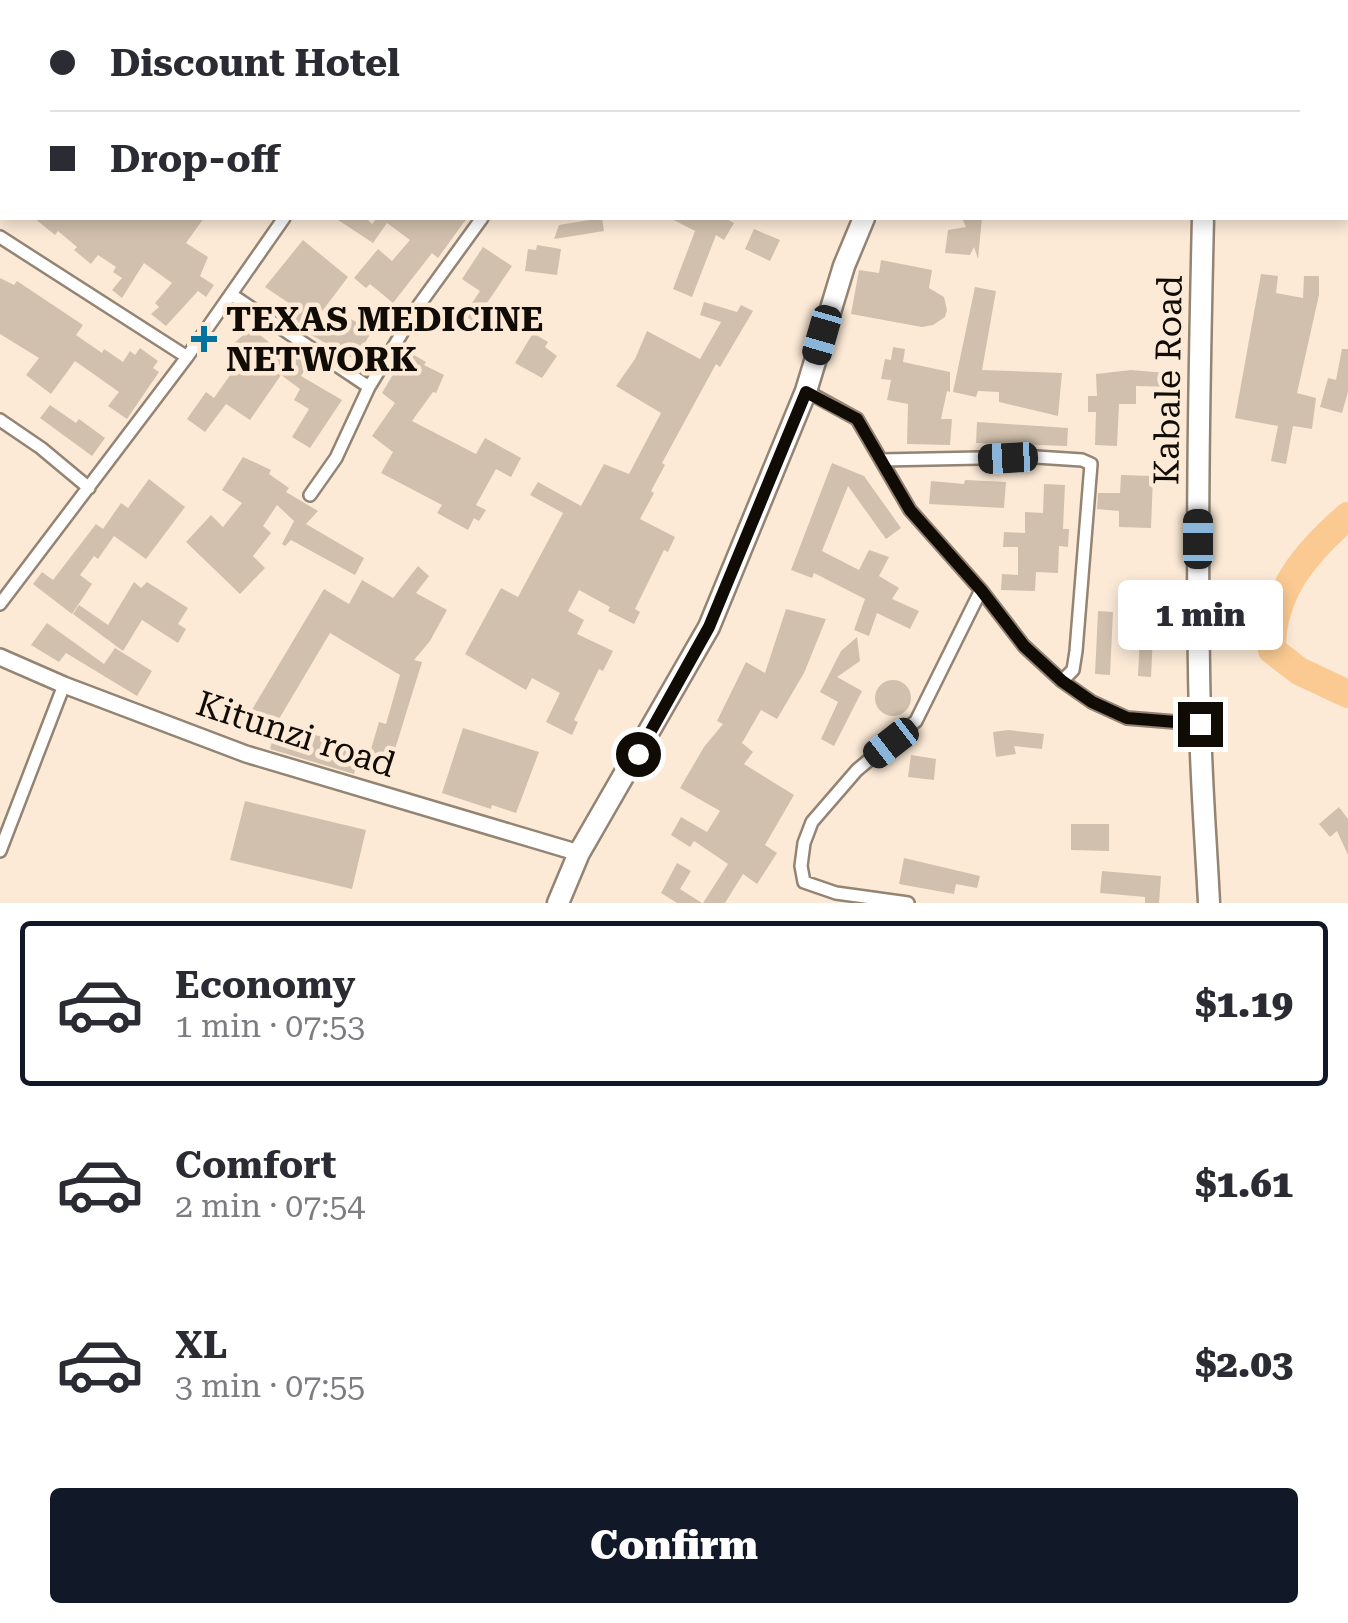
<!DOCTYPE html>
<meta charset="utf-8">
<style>
:root{--surface:#fff;--page:#f2f2f3;--text:#2b2b33;--muted:#7c7c81;--line:#e1e1e2;--accent:#111827}
body{margin:0;font-family:"Roboto Serif",serif;background:var(--page);color:var(--text);height:100vh;display:flex;flex-direction:column;font-size:38px;white-space:nowrap}
*{box-sizing:border-box;margin:0}
p{font-size:32px;color:var(--muted)}
.icon{flex:none;width:55px;height:55px;fill:none;stroke:currentColor;stroke-width:2;stroke-linecap:round;stroke-linejoin:round}
.map{position:relative;height:903px;overflow:hidden}
.drawer{display:flex;flex-direction:column;background:var(--surface);flex:1}
.drawer>*{flex:none}
.banner{position:absolute;left:0px;top:0px;width:1350px;height:220px;box-shadow:0 5px 15px #0003;display:grid;align-content:center;height:220px;padding:0 50px;background:var(--surface)}
.end{position:absolute;width:45px;height:45px;margin:-22px;border:12px solid #110b06;background:#fff;box-shadow:0 0 0 5px #fff}
.from{border-radius:50%}
.bubble{position:absolute;height:70px;border-radius:10px;background:var(--surface);box-shadow:0 5px 15px #0003;font-size:32px;font-weight:800;line-height:70px;text-align:center}
.car{position:absolute;width:30px;height:60px;margin:-30px -15px;border-radius:12px;box-shadow:0 0 8px 2px #0007;background:linear-gradient(#222 24%,#8ab4d8 0 40%,#222 0 76%,#8ab4d8 0 86%,#222 0)}
.banner b{display:flex;align-items:center;gap:35px;height:95px;font-size:38px}
.banner b+b{border-top:2px solid var(--line)}
.banner i{width:25px;height:25px;background:var(--text)}
ul{padding:18px 0 0;list-style:none}
li{display:flex;align-items:center;gap:30px;height:165px;margin:0 20px 15px;padding:0 30px;border:5px solid transparent;border-radius:10px}
li div{flex:1}
li b{display:block;font-size:38px}
li em{font-style:normal;font-weight:800}
li.active{border-color:var(--accent)}
li>.icon{width:90px;height:90px;stroke-width:1.5}
.button{display:flex;gap:20px;margin-top:auto;padding:20px 50px}
.button a{flex:1;height:115px;border-radius:10px;background:var(--accent);color:#fff;font-size:40px;font-weight:800;line-height:115px;text-align:center}
.map>svg:first-child{display:block}
.lines{fill:none;stroke-linecap:round;stroke-linejoin:round}
.river{stroke:#faca92;stroke-width:28}
.building{fill:#d1c0ad}
.minor-casing{stroke:#938473;stroke-width:16}
.tertiary-casing{stroke:#938473;stroke-width:20}
.primary-casing{stroke:#938473;stroke-width:25}
.minor{stroke:#fff;stroke-width:11}
.tertiary{stroke:#fff;stroke-width:15}
.primary{stroke:#fff;stroke-width:20}
.route{stroke:#110b06;stroke-width:12}
.poi-dot{fill:#00749e;stroke:#fcead7;stroke-width:4}
.labels{text-anchor:middle;stroke-width:9;stroke-linejoin:round;paint-order:stroke}
.poi-label{font-size:35px;font-weight:bold;fill:#110b06;stroke:#fcead7;text-anchor:start}
.street-label{font-size:35px;fill:#110b06;stroke:#fcead7}
</style>
<div class="map">
<svg width="1348" height="903" viewBox="0 0 1348 903">
<rect width="100%" height="100%" fill="#fcead7"/>
<g class="lines">
<!-- river -->
<path class="river" d="M1348,516C1306,552 1271,593 1272,650L1299,671L1348,694"/>
</g>
<!-- building -->
<path class="building" d="M34,218H204L186,243L208,257L200,276L214,285L206,297L198,291L166,326L151,314L159,307L155,303L172,283L144,263L122,298L112,290L122,278L113,272L116,267L98,255L91,264L74,250L77,247L58,231L55,235Z
M335,218H366L372,224L377,218H467L438,258L432,253L393,303L370,284L366,288L354,278L378,249L392,261L410,240L387,223L373,243Z
M602,218L604,231L554,239L559,225Z
M670,218H725L734,223L724,240L716,235L692,297L673,289L695,231Z
M962,218H982L978,259L974,247L970,255L945,253L948,230L966,227Z
M754,229L780,240L770,261L745,249Z
M303,240L348,277L320,314L343,327L349,318L372,331L363,346L374,355L366,366L290,323L299,310L265,287Z
M537,245L561,249L557,275L525,271L528,249L536,250Z
M483,247L512,266L474,322L464,315L480,291L462,279Z
M881,260L932,270L929,288L944,297L947,310L945,317L933,325L922,327L851,314L859,270L879,273Z
M1261,274L1278,276L1276,293L1303,298L1304,276H1319V295L1297,393L1316,398L1312,429L1293,426L1286,464L1271,461L1278,426L1235,418Z
M0,278L14,285L17,281L83,325L76,335L102,353L104,349L123,362L130,351L135,355L140,348L158,361L153,368L159,372L127,419L108,406L119,392L75,361L51,394L26,375L39,358L0,334Z
M975,287L996,291L982,370L1062,373L1058,416L999,402V392L978,391L976,397L953,392Z
M704,302L737,312L741,305L753,311L720,367L716,364L662,463L665,465L651,491L654,493L640,519L675,537L668,552L664,550L635,609L640,612L634,624L608,611L610,607L579,590L568,611L584,620L577,634L613,651L603,671L599,669L574,720L578,722L572,735L546,722L560,693L532,678L526,690L465,654L501,588L518,597L563,513L530,495L538,482L581,506L604,464L629,474L661,413L616,386L635,359L647,331L700,359L721,322L700,315Z
M251,328L270,343L267,346L292,363L297,357L308,365L301,376L342,400L310,448L292,437L309,409L294,400L300,389L281,375L250,420L226,404L205,432L187,419L206,392L214,398L240,361L232,354L236,349L232,345Z
M533,333L548,342L545,347L557,356L542,378L515,363Z
M893,347L905,349L903,362L950,372V392L947,391L941,419H952L950,445L907,444L908,404L887,400L891,380L881,379L885,359L891,360Z
M1342,349H1348V392L1342,413L1320,407L1328,378L1336,380Z
M407,351L426,362L424,365L444,375L436,393L433,392L412,421L476,454L485,438L521,458L511,477L496,469L476,505L486,510L479,521L474,518L468,530L437,513L442,505L381,473L393,452L372,436L395,403L382,393Z
M1131,370L1178,374L1177,387L1136,386V404H1119L1117,446L1095,445L1096,412H1088V396H1097L1096,374Z
M50,405L76,423L79,419L105,438L92,456L40,418Z
M977,422L1068,428L1067,446L976,443Z
M243,457L271,470L269,474L289,488L286,492L318,511L306,524L364,558L355,575L291,540L285,546L282,544L294,521L277,505L263,526L271,533L253,556L265,568L240,594L186,542L211,515L223,527L242,503L222,490Z
M832,463L864,476L901,528L886,539L848,486L822,551L859,570L869,550L889,557L879,576L899,588L892,599L919,611L910,629L877,613L869,636L854,630L865,599L814,573L812,578L791,570Z
M1121,475L1153,476L1151,528L1119,527V511L1097,509L1098,493H1120Z
M149,479L185,507L146,559L114,536L98,559L94,556L80,575L92,584L72,614L33,584L42,572L53,580L96,524L103,529L121,503L128,508Z
M965,480L1006,482L1004,508L929,504L931,481L964,484Z
M1044,484L1065,485L1063,529H1069L1068,547L1059,546L1058,573L1036,572L1035,591L1001,590L1002,574L1018,575V547H1003L1004,532L1025,533V512L1043,513Z
M418,566L429,576L416,593L447,610L430,641L414,660L422,662L391,762L369,756L379,722L386,724L400,675L330,633L276,724L362,748L354,774L270,749L274,734L247,718L324,589L349,604L362,580L393,598Z
M134,582L141,588L147,582L188,608L178,624L186,629L178,643L142,620L123,651L73,614L79,605L108,625Z
M786,609L826,619L804,673L777,719L761,710L742,743L753,752L744,764L794,795L765,845L777,853L757,884L743,874L725,903H703L728,864L694,841L690,847L671,835L681,817L707,832L720,811L680,788L704,747L723,724L717,721L746,662L765,673Z
M1098,611L1113,612L1110,675L1095,674Z
M1141,612H1154L1151,677L1138,676Z
M47,623L104,664L115,648L152,671L137,696L66,653L59,662L31,645Z
M857,637L860,661L837,677L862,691L834,746L821,739L838,702L820,692L841,651Z
M875 698a18 18 0 1 1 36 0a18 18 0 1 1-36 0Z
M463,728L539,752L516,813L492,805L491,809L442,793Z
M1008,730L1044,734L1042,749L1014,746L1016,754L996,757L993,732Z
M911,755L936,759L934,780L908,777Z
M245,801L366,830L352,889L230,860Z
M1339,807L1348,819V855L1337,831L1330,837L1319,824Z
M1071,824H1109V851L1071,850Z
M904,858L980,876L977,888L956,884L954,894L899,884Z
M677,863L691,871L680,889L702,903H677L661,893Z
M1102,871L1161,876L1159,903H1145V897L1100,893Z"/>
<g class="lines">
<defs>
<path id="minor" d="M239,0L243,2
M1037,0L1038,2
M428,2L429,0
M634,2L635,0
M840,2L841,0
M0,99L2,95
M0,237L187,357
M232,295L369,387L419,305L482,218
M806,391L857,419L910,510L981,590L1024,646L1062,681L1092,702L1127,718L1200,724
M0,420L41,448L89,488
M881,460L1036,457L1082,460L1091,464L1076,651L1073,670L1062,681
M310,495L336,458L369,387
M0,604L187,357L284,218
M0,851L64,685
M908,903L836,893L804,882L801,866L804,843L812,822L857,770L916,721L981,590"/>
<path id="tertiary" d="M0,657L64,685L246,754L579,853"/>
<path id="primary" d="M1209,2V0
M1203,218C1199,385 1196,553 1200,720C1201,781 1206,842 1209,903
M558,903L579,853L709,627L806,391L844,266L864,218"/>
</defs>
<!-- minor casing -->
<use href="#minor" class="minor-casing"/>
<!-- tertiary casing -->
<use href="#tertiary" class="tertiary-casing"/>
<!-- primary casing -->
<use href="#primary" class="primary-casing"/>
<!-- minor -->
<use href="#minor" class="minor"/>
<!-- tertiary -->
<use href="#tertiary" class="tertiary"/>
<!-- primary -->
<use href="#primary" class="primary"/>
</g>
<g class="lines">
<!-- route -->
<path class="route" d="M638,754L709,627L806,392L857,419L910,510L981,590L1024,646L1062,681L1092,702L1127,718L1200,724"/>
</g>
<!-- markers -->
<path class="poi-dot" d="M199 324h10v10h10v10h-10v10h-10v-10h-10v-10h10z"/>
<g class="labels">
<!-- poi labels -->
<g class="poi-label">
<text x="226" y="331">TEXAS MEDICINE<tspan x="226" dy="40">NETWORK</tspan></text>
</g>
<!-- street labels -->
<g class="street-label">
<text transform="translate(1168 380) rotate(-89)" y="12">Kabale Road</text>
<text transform="translate(296 734) rotate(18)" y="12">Kitunzi road</text>
</g>
</g>
</svg>
<i class="end from" style="left:638px;top:754px"></i>
<i class="end" style="left:1200px;top:724px"></i>
<div class="bubble" style="left:1118px;top:580px;width:165px">1 min</div>
<i class="car" style="left:822px;top:335px;rotate:196deg"></i>
<i class="car" style="left:1008px;top:458px;rotate:267deg"></i>
<i class="car" style="left:1198px;top:539px;rotate:0deg"></i>
<i class="car" style="left:891px;top:743px;rotate:232deg"></i>
<div class="banner">
<b><i class="from"></i>Discount Hotel</b>
<b><i></i>Drop-off</b>
</div>
</div>
<section class="drawer">
<ul>
<li class="active"><svg class="icon" aria-label="car" viewBox="0 0 24 24"><path d="M5 17H2v-5l4-1 3-4h7l3 4 3 1v5h-3M9 17h6M6 11h13"/><circle cx="7" cy="17" r="2"/><circle cx="17" cy="17" r="2"/></svg><div><b>Economy</b><p>1 min · 07:53</p></div><em>$1.19</em></li>
<li><svg class="icon" aria-label="car" viewBox="0 0 24 24"><path d="M5 17H2v-5l4-1 3-4h7l3 4 3 1v5h-3M9 17h6M6 11h13"/><circle cx="7" cy="17" r="2"/><circle cx="17" cy="17" r="2"/></svg><div><b>Comfort</b><p>2 min · 07:54</p></div><em>$1.61</em></li>
<li><svg class="icon" aria-label="car" viewBox="0 0 24 24"><path d="M5 17H2v-5l4-1 3-4h7l3 4 3 1v5h-3M9 17h6M6 11h13"/><circle cx="7" cy="17" r="2"/><circle cx="17" cy="17" r="2"/></svg><div><b>XL</b><p>3 min · 07:55</p></div><em>$2.03</em></li>
</ul>
<div class="button"><a>Confirm</a></div>
</section>
